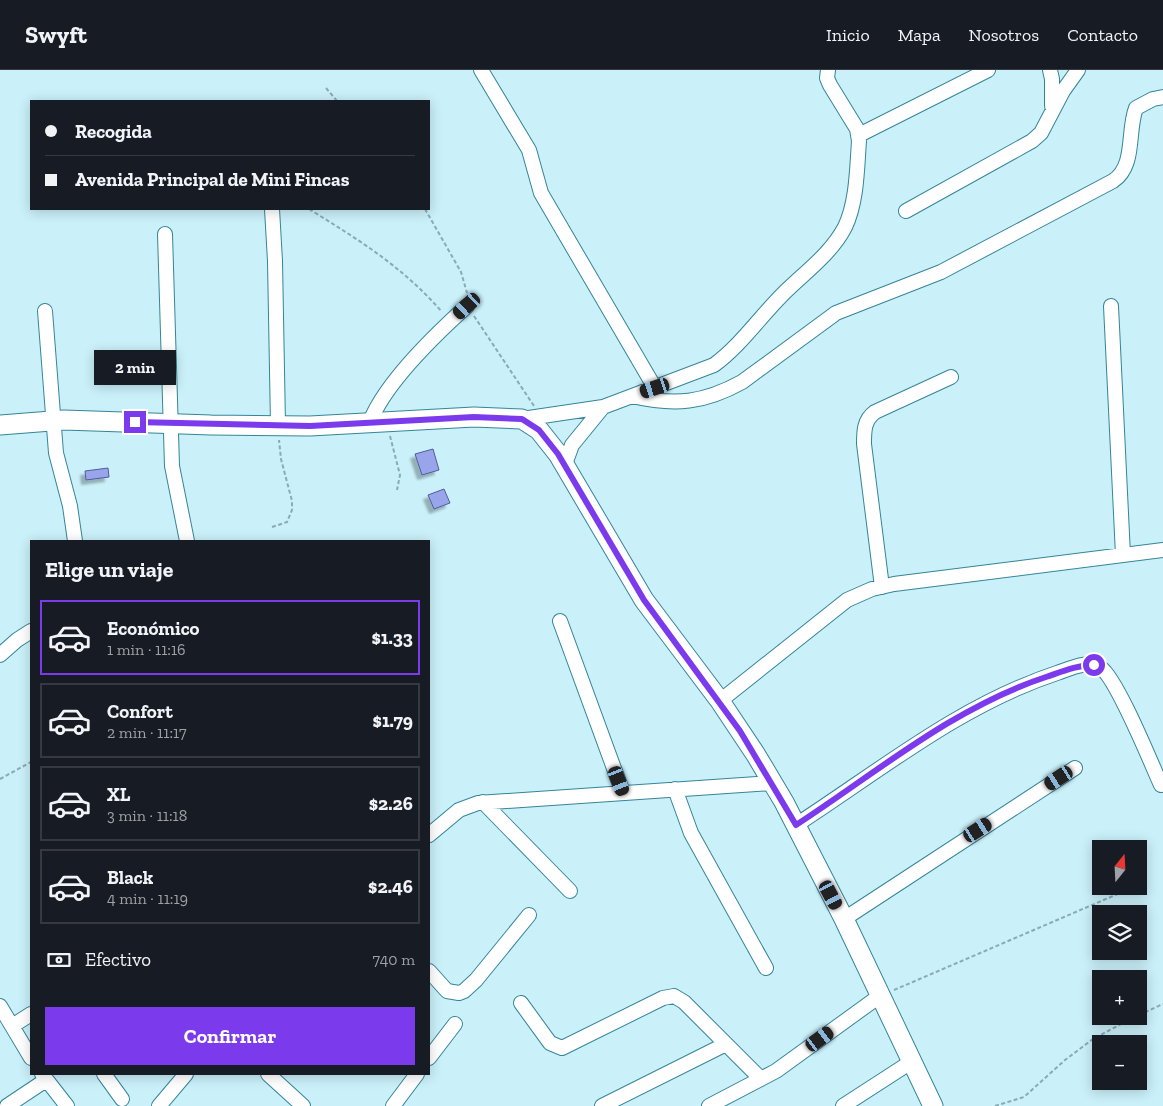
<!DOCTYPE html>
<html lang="es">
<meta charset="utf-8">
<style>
:root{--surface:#171b24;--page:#20242c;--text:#f1f3f6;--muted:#9ea1a6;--line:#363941;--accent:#7c3aed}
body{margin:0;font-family:"Zilla Slab",serif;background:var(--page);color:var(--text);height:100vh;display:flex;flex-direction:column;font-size:19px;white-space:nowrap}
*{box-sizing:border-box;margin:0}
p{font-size:16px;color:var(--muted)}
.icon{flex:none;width:28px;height:28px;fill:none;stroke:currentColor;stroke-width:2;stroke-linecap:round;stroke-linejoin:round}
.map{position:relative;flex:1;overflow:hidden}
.panel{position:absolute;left:30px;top:470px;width:400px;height:535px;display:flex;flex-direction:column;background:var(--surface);border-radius:0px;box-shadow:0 2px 12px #0003}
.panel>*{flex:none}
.banner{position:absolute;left:30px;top:30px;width:400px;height:110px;border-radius:0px;box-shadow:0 2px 12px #0003;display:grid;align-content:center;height:110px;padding:0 15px;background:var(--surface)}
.needle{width:32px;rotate:18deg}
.controls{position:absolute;left:1092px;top:770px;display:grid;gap:10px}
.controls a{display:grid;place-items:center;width:55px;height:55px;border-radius:0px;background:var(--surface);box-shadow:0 2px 12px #0003;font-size:25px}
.end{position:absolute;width:22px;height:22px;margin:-11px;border:6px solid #7c3aed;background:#fff;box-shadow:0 0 0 2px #fff}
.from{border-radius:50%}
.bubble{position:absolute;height:35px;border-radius:0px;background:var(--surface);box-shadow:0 2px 12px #0003;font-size:16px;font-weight:700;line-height:35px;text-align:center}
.car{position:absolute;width:15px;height:30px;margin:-15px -8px;border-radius:6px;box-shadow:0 0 4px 1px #0007;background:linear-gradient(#222 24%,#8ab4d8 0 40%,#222 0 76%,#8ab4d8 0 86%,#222 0)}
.banner b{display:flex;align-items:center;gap:18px;height:48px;font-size:19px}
.banner b+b{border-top:1px solid var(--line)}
.banner i{width:12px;height:12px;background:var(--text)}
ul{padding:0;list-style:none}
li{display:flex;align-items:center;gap:15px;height:75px;margin:0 10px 8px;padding:0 5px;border:2px solid var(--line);border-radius:0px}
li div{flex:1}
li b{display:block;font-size:19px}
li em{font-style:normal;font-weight:700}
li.current{border-color:var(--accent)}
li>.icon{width:45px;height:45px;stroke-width:1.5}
h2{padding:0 15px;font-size:22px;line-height:60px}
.pay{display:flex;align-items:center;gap:12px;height:55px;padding:0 15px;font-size:19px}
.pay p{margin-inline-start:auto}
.button{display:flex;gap:10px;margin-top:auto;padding:10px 15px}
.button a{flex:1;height:58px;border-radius:0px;background:var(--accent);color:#fff;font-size:20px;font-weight:700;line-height:58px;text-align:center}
header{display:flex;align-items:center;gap:30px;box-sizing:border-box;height:70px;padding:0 25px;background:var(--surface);border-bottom:1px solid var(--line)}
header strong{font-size:24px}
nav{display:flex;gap:28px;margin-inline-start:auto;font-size:18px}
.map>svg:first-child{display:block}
.building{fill:#99a5eb;stroke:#525a9b;filter:url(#shadow)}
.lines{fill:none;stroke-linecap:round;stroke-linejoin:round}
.street-casing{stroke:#348598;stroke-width:16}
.secondary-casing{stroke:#348598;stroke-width:21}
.path{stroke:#88abb4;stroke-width:2;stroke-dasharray:4 2.5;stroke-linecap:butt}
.street{stroke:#fff;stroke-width:14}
.secondary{stroke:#fff;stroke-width:19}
.route{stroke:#7c3aed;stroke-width:6}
</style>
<header>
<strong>Swyft</strong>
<nav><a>Inicio</a><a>Mapa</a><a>Nosotros</a><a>Contacto</a></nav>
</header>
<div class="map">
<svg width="1163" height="1036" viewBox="0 0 1163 1036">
<defs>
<filter id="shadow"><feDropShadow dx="-4.5" dy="4.5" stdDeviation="1" flood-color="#0004"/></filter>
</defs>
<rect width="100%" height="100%" fill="#caf0fa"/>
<!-- building -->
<path class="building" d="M433,379L439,400L422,405L415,384Z
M108,398L109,407L86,410L85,401Z
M444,419L450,433L434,439L428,425Z"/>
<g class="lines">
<defs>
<path id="street" d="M481,0L529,80L541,123L655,318
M1050,0L1052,9V36
M859,65L988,0
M272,139L275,191L278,355
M906,141L1032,71L1041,63L1063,21L1078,0
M165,164L172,396L187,471
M1111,236L1123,485
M45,241L56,383L70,436L75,471
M632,326C675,336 704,333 742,312L836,243L941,202L1113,111C1136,96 1127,61 1136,38L1153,29L1163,27
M522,349L603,337L714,295C741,275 759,248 783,224C804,203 831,184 845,157C857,132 857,98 859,71L857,59L830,15L827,8L828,0
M370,352C385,313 436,264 467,236
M565,394L572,375L603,337
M882,517L864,374C864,361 864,350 875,342L951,307
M560,551L623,723
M0,585L17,570L31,561
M720,631L847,530L872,519L894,514L1163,480
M675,719L691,763L766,898
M483,732L570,821
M796,755C881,700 960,635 1057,603C1069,599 1089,589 1101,598C1117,609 1151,693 1161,715
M429,765L459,740L478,733L772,713
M844,849L1075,698
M429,901L447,921L459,923L464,921L476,910L529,845
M521,933L550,973L562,978L663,928L674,926L684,932L761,1009
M0,936L31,988
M12,956L31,944
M429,988L455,954
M42,1004L67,1036
M104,1004L122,1029
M268,1004L303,1036
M7,1036L46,1010
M159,1036L186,1004
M393,1036L417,1004
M602,1036L726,974
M709,1036L776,1001L881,925
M843,1036L911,992"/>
<path id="secondary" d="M0,355L64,350L211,355L310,356L474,347L522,349L539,360L558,384L644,530L720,631L756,685L784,732L844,849L933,1036"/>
</defs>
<!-- street casing -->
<use href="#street" class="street-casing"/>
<!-- secondary casing -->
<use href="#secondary" class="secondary-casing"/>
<!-- path -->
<path class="path" d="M326,18L337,31
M309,139C359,170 403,197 442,242
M425,139L461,202L467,223
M474,246L534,336
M390,366L400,405L397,420
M272,457L287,452L292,440V431L281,389L279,370
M0,709L31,692
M894,920L1127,820
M1139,945L1163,934
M995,1036L1024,1027L1065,990L1093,969L1136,946"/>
<!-- street -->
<use href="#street" class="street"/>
<!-- secondary -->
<use href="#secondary" class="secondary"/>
</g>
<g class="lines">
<!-- route -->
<path class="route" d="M135,352L310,356L474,347L522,349L539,360L558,384L644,530L740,661L796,755C876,703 954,637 1046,607C1061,602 1077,595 1094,595"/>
</g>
</svg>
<div class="controls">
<a><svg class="needle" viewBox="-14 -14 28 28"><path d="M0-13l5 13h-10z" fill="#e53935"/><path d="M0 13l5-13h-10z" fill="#9ea1a6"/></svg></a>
<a><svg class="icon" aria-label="layers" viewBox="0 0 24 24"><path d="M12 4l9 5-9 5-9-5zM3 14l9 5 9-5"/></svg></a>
<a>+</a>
<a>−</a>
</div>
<i class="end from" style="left:1094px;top:595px"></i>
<i class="end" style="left:135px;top:352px"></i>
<div class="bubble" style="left:94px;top:280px;width:82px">2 min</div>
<i class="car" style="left:467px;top:236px;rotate:228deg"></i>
<i class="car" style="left:655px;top:318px;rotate:252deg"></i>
<i class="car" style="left:1059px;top:708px;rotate:237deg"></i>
<i class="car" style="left:619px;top:711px;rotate:159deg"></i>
<i class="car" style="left:978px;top:760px;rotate:57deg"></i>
<i class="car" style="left:831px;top:825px;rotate:152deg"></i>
<i class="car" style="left:820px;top:969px;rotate:54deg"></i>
<div class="banner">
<b><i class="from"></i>Recogida</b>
<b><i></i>Avenida Principal de Mini Fincas</b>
</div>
<section class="panel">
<h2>Elige un viaje</h2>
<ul>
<li class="current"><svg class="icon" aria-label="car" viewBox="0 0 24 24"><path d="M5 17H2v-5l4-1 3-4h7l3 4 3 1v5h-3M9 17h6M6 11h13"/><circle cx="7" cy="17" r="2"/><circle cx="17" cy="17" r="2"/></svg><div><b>Económico</b><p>1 min · 11:16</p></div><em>$1.33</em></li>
<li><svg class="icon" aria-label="car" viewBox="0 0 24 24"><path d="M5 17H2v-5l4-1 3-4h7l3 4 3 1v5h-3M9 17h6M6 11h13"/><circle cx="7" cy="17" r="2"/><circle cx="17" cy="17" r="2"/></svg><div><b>Confort</b><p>2 min · 11:17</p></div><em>$1.79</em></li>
<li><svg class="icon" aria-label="car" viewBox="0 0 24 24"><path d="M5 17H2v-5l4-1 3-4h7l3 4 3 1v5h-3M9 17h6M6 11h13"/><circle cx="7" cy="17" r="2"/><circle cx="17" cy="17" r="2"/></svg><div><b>XL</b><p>3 min · 11:18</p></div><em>$2.26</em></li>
<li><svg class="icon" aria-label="car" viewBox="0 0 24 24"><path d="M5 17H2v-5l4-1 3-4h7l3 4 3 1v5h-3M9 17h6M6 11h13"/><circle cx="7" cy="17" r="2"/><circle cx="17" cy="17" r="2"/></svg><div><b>Black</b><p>4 min · 11:19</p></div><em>$2.46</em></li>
</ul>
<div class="pay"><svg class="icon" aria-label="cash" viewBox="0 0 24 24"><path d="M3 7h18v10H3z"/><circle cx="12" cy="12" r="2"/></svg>Efectivo<p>740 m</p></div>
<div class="button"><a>Confirmar</a></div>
</section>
</div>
